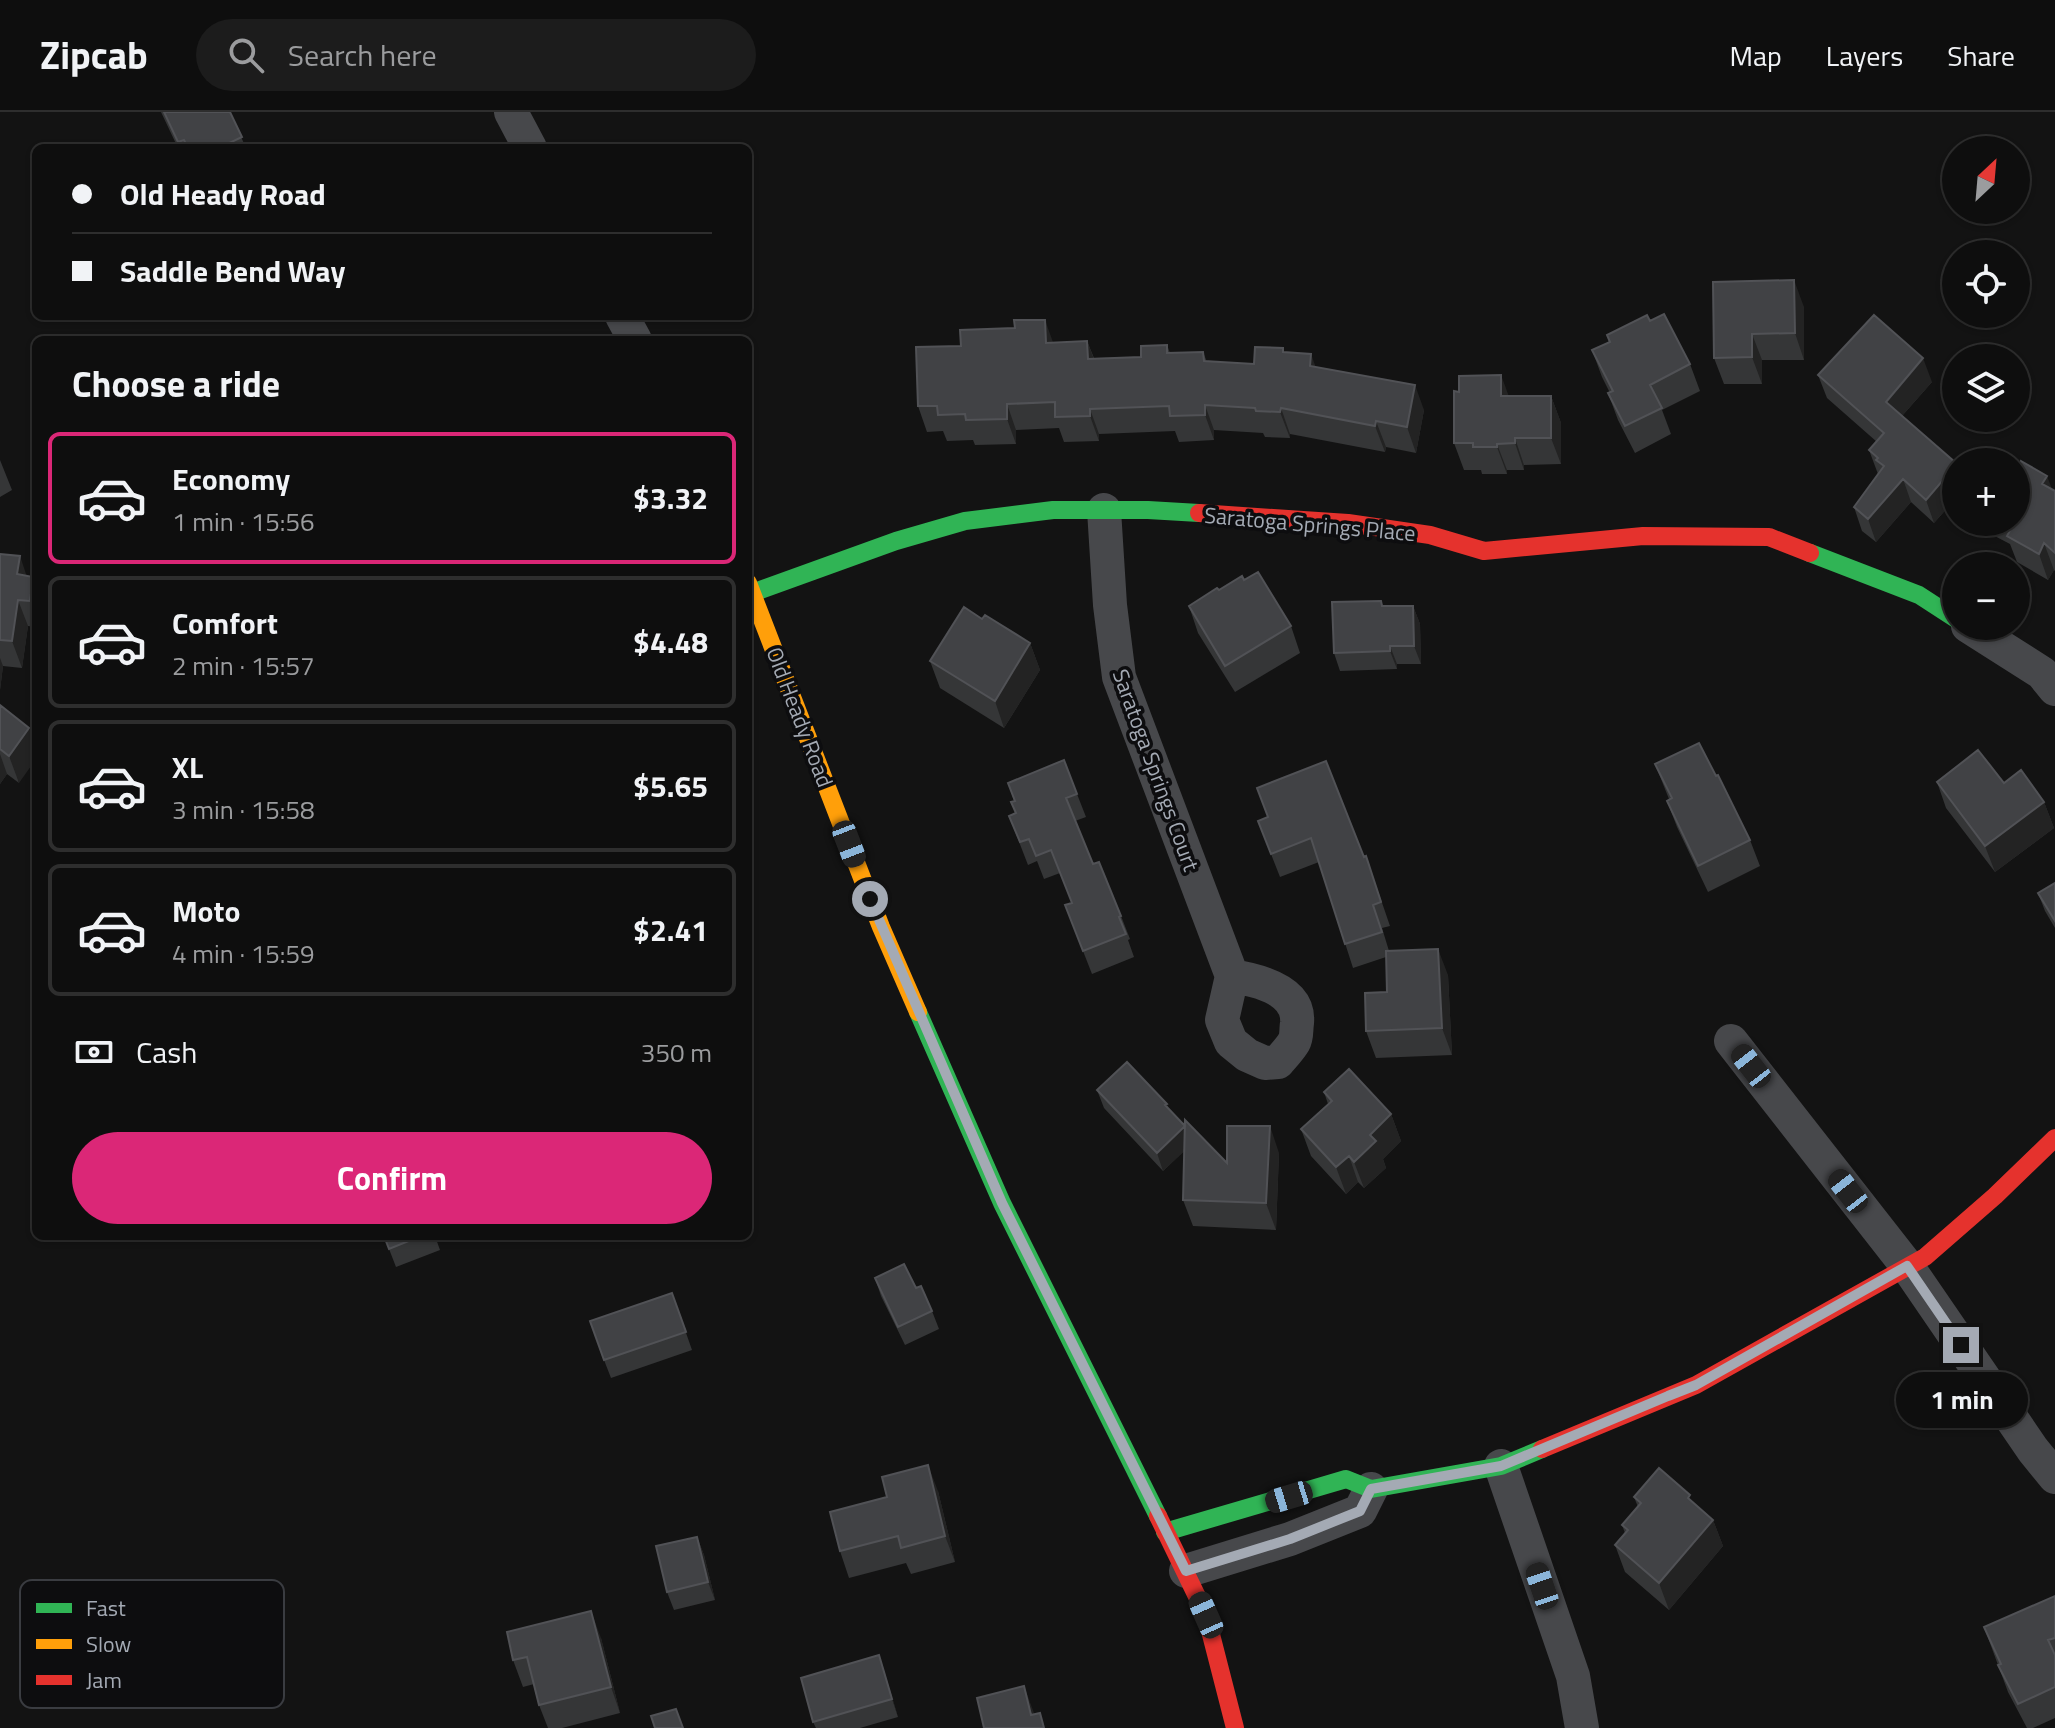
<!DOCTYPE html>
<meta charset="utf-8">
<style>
:root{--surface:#0e0e0e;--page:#1c1c1c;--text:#f1f3f6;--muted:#9b9c9e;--line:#2e2e2e;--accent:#db2777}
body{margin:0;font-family:"Titillium Web",sans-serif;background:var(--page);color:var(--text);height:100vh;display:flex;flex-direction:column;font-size:30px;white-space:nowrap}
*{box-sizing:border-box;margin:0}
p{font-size:26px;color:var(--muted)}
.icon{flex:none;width:44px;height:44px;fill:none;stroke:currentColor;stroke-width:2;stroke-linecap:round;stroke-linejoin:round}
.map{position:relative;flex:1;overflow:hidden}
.panel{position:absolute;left:32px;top:224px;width:720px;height:904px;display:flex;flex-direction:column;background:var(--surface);border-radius:12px;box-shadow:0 2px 6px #0004,0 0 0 2px var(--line)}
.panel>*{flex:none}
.top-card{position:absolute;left:32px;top:32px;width:720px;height:176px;border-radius:12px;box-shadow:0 2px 6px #0004,0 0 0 2px var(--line);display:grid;align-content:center;height:176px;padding:0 40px;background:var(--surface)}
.needle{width:52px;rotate:26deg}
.controls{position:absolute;left:1942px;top:24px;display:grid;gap:16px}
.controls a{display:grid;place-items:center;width:88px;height:88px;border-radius:50%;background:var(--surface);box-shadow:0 2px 6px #0004,0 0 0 2px var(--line);font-size:40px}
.end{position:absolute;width:36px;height:36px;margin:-18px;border:10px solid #a4aab4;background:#111;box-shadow:0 0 0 4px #111}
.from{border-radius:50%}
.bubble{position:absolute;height:56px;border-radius:28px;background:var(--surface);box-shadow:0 2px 6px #0004,0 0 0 2px var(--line);font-size:26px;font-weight:700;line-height:56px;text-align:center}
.car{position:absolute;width:24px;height:48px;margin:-24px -12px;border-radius:10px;box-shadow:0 0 6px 2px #0007;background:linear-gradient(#222 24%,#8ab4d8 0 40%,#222 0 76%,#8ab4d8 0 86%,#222 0)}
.top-card b{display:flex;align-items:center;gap:28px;height:76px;font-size:30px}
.top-card b+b{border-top:2px solid var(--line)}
.top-card i{width:20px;height:20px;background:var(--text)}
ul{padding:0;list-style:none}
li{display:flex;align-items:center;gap:24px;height:132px;margin:0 16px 12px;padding:0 24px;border:4px solid var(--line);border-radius:12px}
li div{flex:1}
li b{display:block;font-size:30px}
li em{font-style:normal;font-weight:700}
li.active{border-color:var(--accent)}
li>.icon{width:72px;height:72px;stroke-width:1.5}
h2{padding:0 40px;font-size:36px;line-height:96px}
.pay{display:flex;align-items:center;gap:20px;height:88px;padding:0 40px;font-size:30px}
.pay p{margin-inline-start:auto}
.button{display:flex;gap:16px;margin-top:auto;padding:16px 40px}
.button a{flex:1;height:92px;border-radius:48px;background:var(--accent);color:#fff;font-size:32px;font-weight:700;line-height:92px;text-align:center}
header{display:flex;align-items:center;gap:48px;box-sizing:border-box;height:112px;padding:0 40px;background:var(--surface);border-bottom:2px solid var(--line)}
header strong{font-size:38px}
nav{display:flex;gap:44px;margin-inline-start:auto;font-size:28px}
.search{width:560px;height:72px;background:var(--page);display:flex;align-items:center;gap:20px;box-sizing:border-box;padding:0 28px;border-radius:44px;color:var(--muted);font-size:30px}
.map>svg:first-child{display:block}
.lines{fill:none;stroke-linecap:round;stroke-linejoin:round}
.street{stroke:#47484b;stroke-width:34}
.fast{stroke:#30b455;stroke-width:18}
.slow{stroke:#ff9f0a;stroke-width:18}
.jam{stroke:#e5322d;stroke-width:18}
.wall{fill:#353637}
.shaded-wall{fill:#232323}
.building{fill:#414245;stroke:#515256;stroke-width:2}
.route{stroke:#a4aab4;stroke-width:10}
.labels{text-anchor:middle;stroke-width:7;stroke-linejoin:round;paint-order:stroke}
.street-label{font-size:22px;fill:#a4aab4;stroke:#0d0d0f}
.key{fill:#0d0d0f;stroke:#3a3c41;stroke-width:2}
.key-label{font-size:22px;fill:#a4aab4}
</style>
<header>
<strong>Zipcab</strong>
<div class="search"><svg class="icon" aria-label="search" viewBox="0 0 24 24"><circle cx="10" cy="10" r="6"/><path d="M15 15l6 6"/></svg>Search here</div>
<nav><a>Map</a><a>Layers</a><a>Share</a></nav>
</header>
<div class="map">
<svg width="2055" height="1616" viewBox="0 0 2055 1616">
<rect width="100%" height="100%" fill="#131313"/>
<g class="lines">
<!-- street -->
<path class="street" d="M511,0L530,36
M622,204L635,228
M1104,398L1110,493L1119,565L1232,864L1222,908L1231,930L1247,943L1265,951L1278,950C1283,944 1290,937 1294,930C1297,925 1296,917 1297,911C1300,878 1257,868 1232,864
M1968,514L2042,561L2055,577
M1731,929L1907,1154L2033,1338L2055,1365
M1501,1354L1573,1564L1582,1616
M1186,1459L1290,1427L1360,1399L1371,1377"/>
<!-- fast -->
<path class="fast" d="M1810,441L1919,483L1956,507
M752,481L896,429L965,409L1053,398H1148L1199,401
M918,900L1002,1091L1158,1404
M1165,1420L1346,1367L1371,1377L1501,1354L1542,1337"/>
<!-- slow -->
<path class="slow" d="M748,471L881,815L918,900"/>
<!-- jam -->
<path class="jam" d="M1199,401L1348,411L1430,423L1484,439L1643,424L1769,425L1810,441
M1542,1337L1696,1273L1925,1145L1995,1084L2055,1026
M1158,1404L1206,1503L1235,1616"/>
</g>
<!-- wall -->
<path class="wall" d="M161,0H230L246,36H178Z
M1713,170L1804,195V248H1762V272H1724L1714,246Z
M1650,209L1690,252L1700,279L1662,298L1671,322L1635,341L1618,308L1608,281H1610L1602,265L1592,238L1609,230L1607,223Z
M1087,229L1094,246L1141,245L1167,233L1170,241L1203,240L1207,250L1254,252L1283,236L1284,240L1316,255L1424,298L1416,341L1386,335L1385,340L1290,322V326L1265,325L1263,321L1214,318V328L1179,330L1175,319L1099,322V329L1064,330L1059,316L1016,318V332L975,333L973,328L947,329L943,319L927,320L918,294L1053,231Z
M1818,263L1932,270L1902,304L1956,351V386L1934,411L1911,390L1876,430L1862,419L1854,395L1878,362L1869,338L1877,330L1827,286Z
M1509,284H1551L1561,311V352L1524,353V358H1507V362H1482L1481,358H1464L1454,331Z
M0,348L12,378L0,385Z
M2052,377L2055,379V459L2054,458L2048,468L2017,450L2010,432L1987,420L1984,410H2016Z
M0,442L36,472V515L28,514L22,556L3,554L0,578Z
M1244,468L1291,514L1300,541L1235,580L1198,521L1189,494L1219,478Z
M1381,489L1383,494H1413L1420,512L1421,552H1397V557L1340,559L1334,541Z
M982,507L1030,531L1040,558L1004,616L940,576L930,549Z
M0,593L19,671L7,662L0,672Z
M1655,652L1716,664L1750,728L1760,754L1708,780L1677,715L1667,689L1669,687Z
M1937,670L2044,690L2054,716L1995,760L1946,696Z
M1008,671L1077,682L1086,705L1075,709L1093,752L1121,804L1130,827L1128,828L1134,845L1092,862L1065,793L1072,791L1060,761L1044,767L1037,749L1028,753L1009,704L1016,701L1014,689Z
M1257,676L1364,745L1366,744L1390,814L1382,816L1389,839L1448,863L1452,943L1376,946L1366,919L1387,880L1386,845L1353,856L1319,750L1280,765L1258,709L1268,705Z
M2055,771V816L2045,799L2038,781Z
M1097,978L1167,992L1168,997L1185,1013L1227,1051L1279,1041L1276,1118L1193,1114L1183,1088L1184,1039L1163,1059L1104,996Z
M1324,980L1391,1002L1401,1029L1383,1047L1386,1056L1364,1076L1358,1070L1346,1082L1311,1044L1301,1017L1328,992Z
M384,1124H435L440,1138L396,1155Z
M875,1166L916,1176L932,1199L939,1217L905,1233L881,1184Z
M672,1181L692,1238L611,1266L604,1248Z
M938,1379L955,1450L911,1462L906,1451L849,1466L840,1439Z
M1634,1385L1692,1390L1713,1408L1723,1434L1669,1498L1625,1460L1615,1433L1625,1421L1622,1413L1638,1395Z
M697,1425L704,1443L715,1488L674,1498L667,1480Z
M2055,1484V1606L2033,1616H2027L2008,1580L1984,1515Z
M601,1526L620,1601L562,1616H548L539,1593L534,1572L523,1575L513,1548Z
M879,1543L898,1605L860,1616H816L813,1610Z"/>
<!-- shaded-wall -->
<path class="shaded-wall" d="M1794,168L1804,195V248L1795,221Z
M1045,208L1054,233L1046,231Z
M1752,222L1762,248V272L1752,245Z
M1087,229L1097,255L1088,247Z
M1311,242L1320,267L1310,254Z
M1923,246L1932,270L1894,313L1886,290Z
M1501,263L1511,290L1501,284Z
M1415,273L1424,298L1416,341L1407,315Z
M1551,284L1561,311V352L1551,326Z
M1007,292L1016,318V332L1007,307Z
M1205,293L1214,318V328L1205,303Z
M1281,296L1290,322V326L1280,300Z
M1090,297L1099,322V329L1090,304Z
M1376,309L1386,335L1385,340L1375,314Z
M1515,326L1524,353V358L1515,331Z
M1497,332L1507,358V362L1497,335Z
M1956,353V386L1934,411L1926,388Z
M2047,364L2055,385L2042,372Z
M1903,367L1911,390L1876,430L1868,407Z
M2044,431L2054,458L2048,468L2039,442Z
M20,444L29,471L17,462Z
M33,465L36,472V507L30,489Z
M18,488L28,514L22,556L12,529Z
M1413,494L1420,512L1421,552L1414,534Z
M1030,531L1040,558L1004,616L995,589Z
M1390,534L1397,552V557L1390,539Z
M0,546L3,554L0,578Z
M29,616L36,634V647L19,671L9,644Z
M0,642L7,662L0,672Z
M2044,690L2054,716L1995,760L1985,734Z
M1438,837L1448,863L1452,943L1442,916Z
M1391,1002L1401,1029L1383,1047L1386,1056L1364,1076L1354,1050L1370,1023Z
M1185,1014L1192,1032L1163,1059L1157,1041Z
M1270,1014L1279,1041L1276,1118L1266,1091Z
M1349,1044L1358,1070L1346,1082L1336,1055Z
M928,1353L938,1379L955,1450L945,1424Z
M1713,1408L1723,1434L1669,1498L1659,1471Z
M697,1425L704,1443L715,1488L708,1470Z
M591,1499L601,1526L620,1601L611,1575Z
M879,1543L885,1561L898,1605L892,1587Z
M1024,1574L1034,1601L1038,1616L1031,1603Z"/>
<!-- building -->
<path class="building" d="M164,0H230L242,25L227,32L228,36H188L184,28L178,30Z
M1794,168L1795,221L1752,222V245L1714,246L1713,170Z
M1664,202L1690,252L1650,273L1662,296L1625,314L1608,281L1613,279L1592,238L1610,230L1607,223L1647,203L1650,209Z
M1874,203L1923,246L1886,290L1956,351V353L1926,388L1903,367L1868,407L1854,395L1884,354L1876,348L1878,346L1869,338L1884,321L1818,263Z
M1014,208H1045L1046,231L1087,229L1088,247L1141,245V234L1167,233V241L1203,240L1204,249L1254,252L1255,235L1283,236V240L1311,242L1310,254L1415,273L1407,315L1376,309L1375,314L1281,296L1280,300L1256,299L1255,296L1205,293V303L1170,304L1169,294L1090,297V304L1055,305V290L1007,292V307L966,308L965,302L938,303L937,294H918L916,235L961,234L960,218L1015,216Z
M1501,263V284H1551V326H1515V331L1497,332V335H1473V331H1454V279L1459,280V264Z
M2021,349L2047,364L2042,372L2055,379V441L2044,431L2039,442L2007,424L2013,413L2008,410H2016V356L2017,357Z
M0,442L20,444L17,462L33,465L30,489L18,488L12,529L0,528Z
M1258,460L1291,514L1225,554L1189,494L1217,476L1219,478L1242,464L1244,468Z
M1381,489L1382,494H1413L1414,534H1390V539L1334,541L1332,490Z
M964,495L982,507L985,503L1030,531L995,589L930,549Z
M0,593L29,616L9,644L0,637Z
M1699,631L1716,664L1718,663L1750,728L1698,754L1667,689L1672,686L1655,652Z
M1978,638L2004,671L2021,658L2044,690L1985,734L1937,670Z
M1064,648L1077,682L1066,686L1093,752L1099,750L1121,804L1119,805L1126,822L1083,839L1065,793L1072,791L1051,738L1036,744L1029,727L1020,730L1009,704L1016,701L1011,690L1015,689L1008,671Z
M1326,649L1364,745L1366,744L1381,790L1373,793L1382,820L1345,832L1311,726L1271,742L1258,709L1268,705L1257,676Z
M2055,771V809L2038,781Z
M1438,837L1442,916L1366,919L1365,881L1387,880L1386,839Z
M1127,950L1167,992L1165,993L1185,1014L1157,1041L1097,978Z
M1349,957L1391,1002L1370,1023L1376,1029L1354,1050L1349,1044L1336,1055L1301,1017L1332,989L1324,980Z
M1185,1008L1227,1051V1014H1270L1266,1091L1183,1088Z
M384,1124H421L389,1137Z
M904,1152L916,1176L921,1174L932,1199L898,1215L875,1166Z
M672,1181L686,1220L604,1248L590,1209Z
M928,1353L945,1424L901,1436L898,1424L840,1439L830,1400L887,1385L882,1365Z
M1659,1356L1690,1383L1688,1386L1713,1408L1659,1471L1615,1433L1628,1418L1622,1413L1641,1391L1634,1385Z
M697,1425L708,1470L667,1480L656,1434Z
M2055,1484V1526L2048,1528L2055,1543V1575L2018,1592L1998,1553L2001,1552L1984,1515Z
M591,1499L611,1575L539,1593L527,1545L513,1548L507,1520Z
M879,1543L892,1587L813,1610L801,1566Z
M1024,1574L1031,1603L1040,1601L1044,1616H984L977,1586Z
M676,1597L683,1616H655L651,1604Z"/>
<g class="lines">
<!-- route -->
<path class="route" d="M870,787L1002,1091L1186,1459L1290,1427L1360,1399L1371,1377L1501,1354L1668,1284L1696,1273L1907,1154L1961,1233"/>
</g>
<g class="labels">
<!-- street labels -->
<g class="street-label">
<text transform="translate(1310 412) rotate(5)" y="8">Saratoga Springs Place</text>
<text transform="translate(800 605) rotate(69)" y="8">Old Heady Road</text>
<text transform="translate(1156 658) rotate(70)" y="8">Saratoga Springs Court</text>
</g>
</g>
<!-- legend -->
<rect x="20" y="1468" width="264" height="128" rx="12" class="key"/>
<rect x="36" y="1491" width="36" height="10" fill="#30b455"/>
<rect x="36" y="1527" width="36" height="10" fill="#ff9f0a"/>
<rect x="36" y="1563" width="36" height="10" fill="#e5322d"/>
<g class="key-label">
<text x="86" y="1504">Fast</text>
<text x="86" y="1540">Slow</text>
<text x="86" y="1576">Jam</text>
</g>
</svg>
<div class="controls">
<a><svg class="needle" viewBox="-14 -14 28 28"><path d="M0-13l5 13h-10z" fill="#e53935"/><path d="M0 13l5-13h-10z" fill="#9b9c9e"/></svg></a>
<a><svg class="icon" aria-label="locate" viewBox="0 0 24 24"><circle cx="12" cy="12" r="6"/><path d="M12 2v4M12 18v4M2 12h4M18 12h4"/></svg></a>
<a><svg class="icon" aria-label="layers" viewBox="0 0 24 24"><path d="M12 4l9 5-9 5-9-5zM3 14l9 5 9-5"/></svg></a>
<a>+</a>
<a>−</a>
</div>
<i class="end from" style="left:870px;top:787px"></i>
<i class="end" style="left:1961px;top:1233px"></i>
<div class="bubble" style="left:1896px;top:1260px;width:132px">1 min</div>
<i class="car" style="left:849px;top:732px;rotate:159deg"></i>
<i class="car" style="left:1751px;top:954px;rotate:322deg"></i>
<i class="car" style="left:1848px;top:1079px;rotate:322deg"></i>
<i class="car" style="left:1289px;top:1385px;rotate:253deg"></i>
<i class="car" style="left:1542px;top:1474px;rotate:341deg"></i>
<i class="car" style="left:1206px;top:1503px;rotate:336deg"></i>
<div class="top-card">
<b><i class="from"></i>Old Heady Road</b>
<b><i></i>Saddle Bend Way</b>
</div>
<section class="panel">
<h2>Choose a ride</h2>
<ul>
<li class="active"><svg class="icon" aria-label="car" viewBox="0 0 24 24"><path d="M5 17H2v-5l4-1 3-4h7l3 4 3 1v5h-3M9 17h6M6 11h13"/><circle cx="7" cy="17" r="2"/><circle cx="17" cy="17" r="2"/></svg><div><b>Economy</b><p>1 min · 15:56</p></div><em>$3.32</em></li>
<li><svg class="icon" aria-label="car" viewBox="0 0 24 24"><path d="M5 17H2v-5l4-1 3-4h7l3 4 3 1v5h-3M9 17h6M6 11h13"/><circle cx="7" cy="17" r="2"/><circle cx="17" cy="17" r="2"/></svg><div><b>Comfort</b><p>2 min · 15:57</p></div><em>$4.48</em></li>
<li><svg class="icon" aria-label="car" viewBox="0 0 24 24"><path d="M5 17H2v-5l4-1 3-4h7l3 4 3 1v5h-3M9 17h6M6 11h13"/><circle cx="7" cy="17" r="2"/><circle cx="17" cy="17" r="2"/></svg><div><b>XL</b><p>3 min · 15:58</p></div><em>$5.65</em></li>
<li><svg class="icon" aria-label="car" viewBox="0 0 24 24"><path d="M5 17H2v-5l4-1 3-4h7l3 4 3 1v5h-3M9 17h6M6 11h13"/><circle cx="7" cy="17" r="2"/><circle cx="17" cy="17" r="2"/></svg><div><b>Moto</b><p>4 min · 15:59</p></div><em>$2.41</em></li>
</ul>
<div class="pay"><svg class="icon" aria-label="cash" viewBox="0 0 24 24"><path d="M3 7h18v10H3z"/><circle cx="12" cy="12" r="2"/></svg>Cash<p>350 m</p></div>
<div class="button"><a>Confirm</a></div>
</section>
</div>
